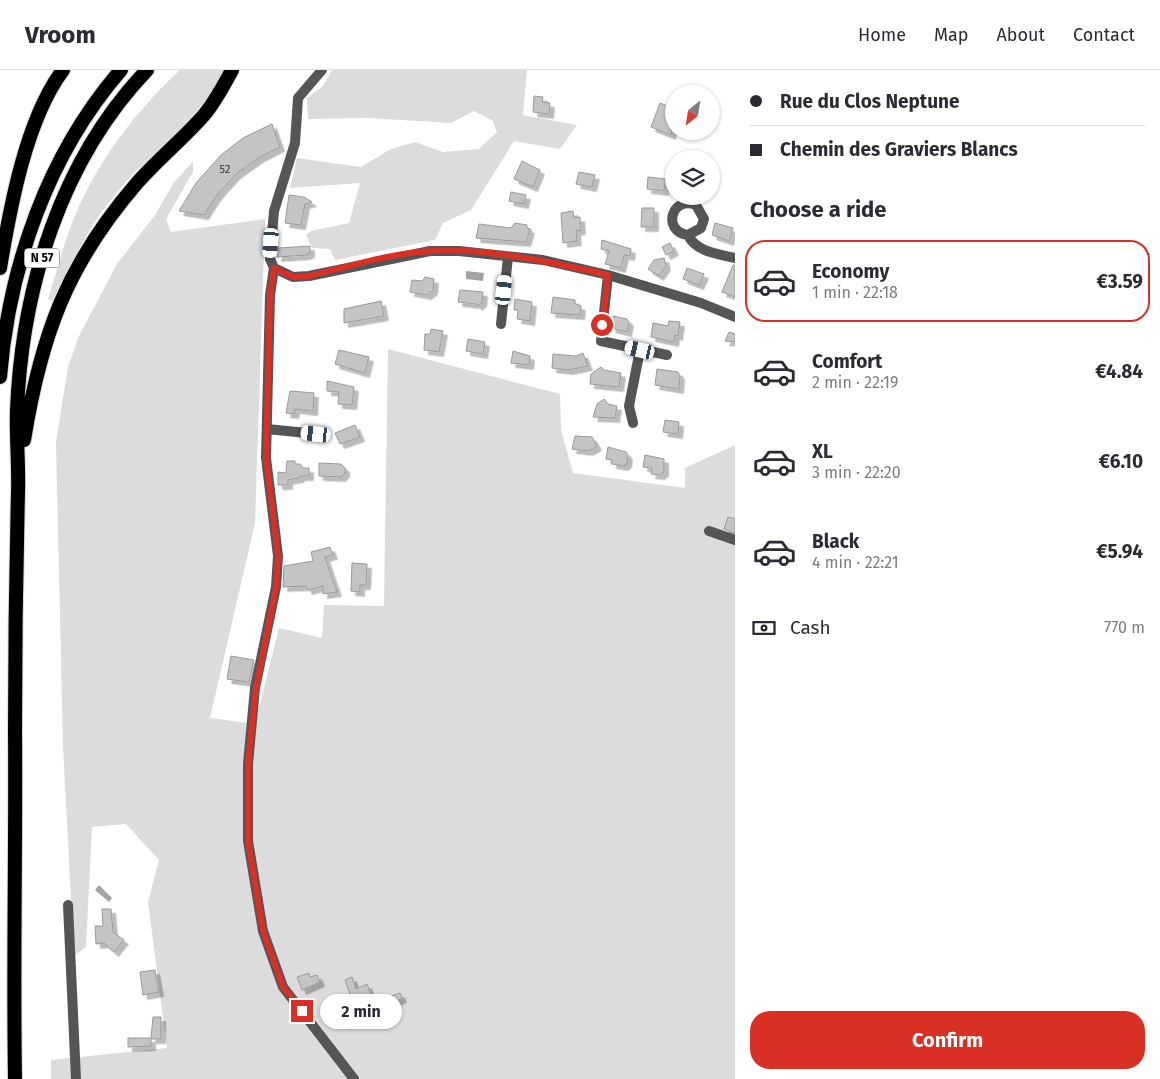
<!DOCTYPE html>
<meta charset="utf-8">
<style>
:root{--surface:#fff;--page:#f7f7f7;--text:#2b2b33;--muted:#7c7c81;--line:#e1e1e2;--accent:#d93025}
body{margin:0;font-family:"Fira Sans",sans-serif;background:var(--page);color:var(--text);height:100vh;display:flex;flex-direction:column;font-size:19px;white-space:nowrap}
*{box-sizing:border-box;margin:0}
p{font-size:16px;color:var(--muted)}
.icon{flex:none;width:28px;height:28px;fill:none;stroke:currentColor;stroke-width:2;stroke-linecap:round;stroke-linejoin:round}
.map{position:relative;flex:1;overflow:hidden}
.sheet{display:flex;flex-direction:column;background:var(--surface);width:425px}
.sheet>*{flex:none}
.hud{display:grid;align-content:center;height:110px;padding:0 15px;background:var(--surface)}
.needle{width:32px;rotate:210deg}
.buttons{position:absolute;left:665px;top:15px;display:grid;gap:10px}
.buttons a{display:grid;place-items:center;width:55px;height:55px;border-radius:50%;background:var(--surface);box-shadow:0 1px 4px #0004;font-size:25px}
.end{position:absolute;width:22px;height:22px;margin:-11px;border:6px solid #d93025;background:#fff;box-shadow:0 0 0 2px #fff}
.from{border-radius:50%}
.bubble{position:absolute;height:35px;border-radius:18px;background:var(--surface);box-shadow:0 1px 4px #0004;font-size:16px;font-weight:700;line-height:35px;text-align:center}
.car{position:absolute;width:15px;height:30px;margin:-15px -8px;border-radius:6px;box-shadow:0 0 4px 1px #0007;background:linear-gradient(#fff 24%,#345 0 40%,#fff 0 76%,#345 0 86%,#fff 0)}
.hud b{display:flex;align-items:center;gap:18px;height:48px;font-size:19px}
.hud b+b{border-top:1px solid var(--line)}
.hud i{width:12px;height:12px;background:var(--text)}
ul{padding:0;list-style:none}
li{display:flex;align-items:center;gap:15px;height:82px;margin:0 10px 8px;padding:0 5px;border:2px solid transparent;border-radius:20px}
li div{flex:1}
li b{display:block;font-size:19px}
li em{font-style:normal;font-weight:700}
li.active{border-color:var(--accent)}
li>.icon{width:45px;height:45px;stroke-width:1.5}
h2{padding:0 15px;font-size:22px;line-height:60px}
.pay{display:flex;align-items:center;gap:12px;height:55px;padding:0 15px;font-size:19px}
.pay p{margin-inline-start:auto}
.action{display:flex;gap:10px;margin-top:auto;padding:10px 15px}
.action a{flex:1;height:58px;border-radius:20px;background:var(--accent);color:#fff;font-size:20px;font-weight:700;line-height:58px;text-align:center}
header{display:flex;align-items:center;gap:30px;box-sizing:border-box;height:70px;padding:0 25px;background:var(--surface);border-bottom:1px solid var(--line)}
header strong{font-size:24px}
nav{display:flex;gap:28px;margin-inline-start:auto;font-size:18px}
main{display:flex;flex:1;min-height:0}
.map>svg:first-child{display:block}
.green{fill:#dcdcdc}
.water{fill:#a3a3a3}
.building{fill:#c4c4c4;stroke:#999;filter:url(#shadow)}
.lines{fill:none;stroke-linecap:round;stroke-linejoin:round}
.trunk-casing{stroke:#dbdbdb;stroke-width:16}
.minor{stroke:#555;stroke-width:10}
.trunk{stroke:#000;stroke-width:14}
.route{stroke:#d93025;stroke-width:6}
.labels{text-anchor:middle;stroke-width:5;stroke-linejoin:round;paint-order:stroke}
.number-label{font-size:11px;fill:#313131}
.shield{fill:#fff;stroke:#4c4c4c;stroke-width:1}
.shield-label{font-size:12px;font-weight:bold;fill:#000}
</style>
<header>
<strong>Vroom</strong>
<nav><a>Home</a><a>Map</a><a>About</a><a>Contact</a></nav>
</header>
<main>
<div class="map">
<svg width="735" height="1009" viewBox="0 0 735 1009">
<defs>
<filter id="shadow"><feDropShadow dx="4.5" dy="4.5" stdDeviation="0" flood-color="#0004"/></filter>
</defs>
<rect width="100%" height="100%" fill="#fff"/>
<!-- green -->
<path class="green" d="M180,0H224C201,49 153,79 119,120C90,153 72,192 53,231L48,229C58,197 66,164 80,134C104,83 139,38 180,0Z
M332,0H527L523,45L577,55L560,79L514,71L471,140L443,153L435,170L335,190L330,179L312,178L306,165L311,161L349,153L360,113L290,118L297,88L361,97L391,79L415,72L443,82L479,79L497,62L493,51L474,41L451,53L368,48L308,49L307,28L323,16Z
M193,91V102L166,149L171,162L265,149L255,453L210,648L255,654L279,558L322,568L324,535L384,536L388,279L560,324L561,360L573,403L685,418V398L735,375V1009H51V990L167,978L148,832L159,790L126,754L92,757L86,877L74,886L63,676L56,372L68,297L79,266L117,194L155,145L173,114Z"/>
<!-- water -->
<path class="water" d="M466,201L484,203L483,211L466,209Z
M99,815L112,828L109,832L95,820Z"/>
<!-- building -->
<path class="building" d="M534,26L543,27L542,32L550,33L549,44L533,42Z
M660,33L670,37L666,47L671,48L669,52L674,54L671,65L651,57Z
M272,54L280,77L260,87L236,104L217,125L204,145L179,141L196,113L221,85L243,68Z
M522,91L540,100L533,117L514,109Z
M579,102L595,105L592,117L576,114Z
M648,107L666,109L664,121L647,119Z
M511,122L526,125L524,134L509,131Z
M289,125L304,127L312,132L305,134L301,155L285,153Z
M642,138H654V157H641Z
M573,141L574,148L580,147L581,160L576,161L577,171L563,173L561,143Z
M515,153L527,155V158L530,159L526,172L476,168L479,154L511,158Z
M715,153L733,158L729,171L712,165Z
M602,170L631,179L630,186L624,185L621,198L605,194L609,181L601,179Z
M670,173L674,181L666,185L662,177Z
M310,176V183L306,185L277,187L278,178Z
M664,188L666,196L659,206L648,199L654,190Z
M733,195H735V227L722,222Z
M687,198L704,204L699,215L683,209Z
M425,207L434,209L433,220L427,225L410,222L412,210L422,211Z
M460,220L483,222L482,232L478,236L476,234L458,232Z
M553,227L575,230V234L581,236L580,245L551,243Z
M515,229L532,232L530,251L517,249L518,240H514Z
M381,231L384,246L344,253V239Z
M613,246L627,249L629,252L627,262L611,258Z
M669,251L680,252L678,266L675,265L674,272L651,267L653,253L668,256Z
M431,259L443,261L439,282L424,280L425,264H430Z
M729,262L735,264V272L725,271Z
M468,269L485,272L483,284L466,281Z
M339,280L369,287L365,303L335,294Z
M513,281L530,286L529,295L511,293Z
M583,283L588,296L568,300L552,298L553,284L576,286Z
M601,297L604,300L621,303L619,317L590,314L591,304Z
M657,299L678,302L680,306L679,319L655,315Z
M327,311L354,317L352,335L338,334L339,322L327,321Z
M290,321L314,323L313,341L295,339L294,344L286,343Z
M604,329L608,334L617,336L615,348L593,347L597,334Z
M665,350L679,352L678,364L663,362Z
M355,355L360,367L340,374L335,363Z
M575,366L592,367L597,376L589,381L572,379Z
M608,377L626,382L628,386L627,393L624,396L612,394V390L606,389Z
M645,385L664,389V402L660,405L651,404L652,398L643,397Z
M287,391H295V394H300L303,398H309V406H300L299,408L288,410V415H278V402L286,403Z
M319,393L341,394L345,398V403L341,407L319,406Z
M728,447L735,449V463L724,459Z
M330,477L333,485L325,487L337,522L323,524V516L308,520L306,516L283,517L284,496L313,491L311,482Z
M352,493L367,494L366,515H360V522L351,521Z
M231,586L254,590L249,612L227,609Z
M102,839H111L113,862L124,870L114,882L104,873L96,874L95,856H103Z
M155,900L159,922L143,925L140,902Z
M309,903L310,907L317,905L320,912L302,920L297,907Z
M352,907L356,919L367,914L374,932L400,923L402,928L396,931L397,933L383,937L345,955L343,947L354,941L347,925L350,924L345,910Z
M153,947H161V969H151V976L128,977V968H151Z"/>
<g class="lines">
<defs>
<path id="trunk" d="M0,198C10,138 26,49 63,0
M0,307C9,196 48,84 121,0
M24,370C41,265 67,194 137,113C158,89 183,69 204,45C215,32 224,15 232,0
M15,1009C13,892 16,775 15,659C15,580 16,502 18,423C19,395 16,367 17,340C22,217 61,90 147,0"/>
</defs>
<!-- trunk casing -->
<use href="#trunk" class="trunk-casing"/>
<!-- minor -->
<path class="minor" d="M322,0L298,28L295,73L274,141L270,189L274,198L293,207L309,206L430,181H459L543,190L608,205L701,233L735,247
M688,165L701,158L704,149L696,135C672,125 661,161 688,165C696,182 718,184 735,188
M274,198L270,225L266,388L278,486L276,517L255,618L248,694V771L263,861L283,917L354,1009
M608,205L601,271L667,285
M501,254L508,187
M633,353L629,336L640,280
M267,359L317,364
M709,461L735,470
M68,835L76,1009"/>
<!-- trunk -->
<use href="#trunk" class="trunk"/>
</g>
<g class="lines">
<!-- route -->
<path class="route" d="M302,941L283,917L263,861L248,771V694L256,618L276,517L278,486L266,388L270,225L274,198L293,207L309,206C347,197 394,182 433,181C488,178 554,193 608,205L602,255"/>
</g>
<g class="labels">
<!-- number labels -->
<g class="number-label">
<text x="225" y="103">52</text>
</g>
<!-- shield labels -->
<rect class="shield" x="24.5" y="178.5" width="35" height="19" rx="4"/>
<g class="shield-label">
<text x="42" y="192">N 57</text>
</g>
</g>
</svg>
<div class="buttons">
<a><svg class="needle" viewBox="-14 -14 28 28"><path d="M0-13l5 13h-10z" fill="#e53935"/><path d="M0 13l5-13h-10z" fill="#7c7c81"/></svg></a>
<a><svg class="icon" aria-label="layers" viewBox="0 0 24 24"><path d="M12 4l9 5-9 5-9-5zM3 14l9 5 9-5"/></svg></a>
</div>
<i class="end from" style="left:602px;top:255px"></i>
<i class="end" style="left:302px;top:941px"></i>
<div class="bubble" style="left:320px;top:924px;width:82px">2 min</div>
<i class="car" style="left:271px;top:173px;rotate:184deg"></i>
<i class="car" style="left:504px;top:220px;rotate:6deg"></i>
<i class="car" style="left:640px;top:280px;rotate:283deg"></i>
<i class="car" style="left:316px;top:364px;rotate:276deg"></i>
</div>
<section class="sheet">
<div class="hud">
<b><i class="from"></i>Rue du Clos Neptune</b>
<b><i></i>Chemin des Graviers Blancs</b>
</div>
<h2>Choose a ride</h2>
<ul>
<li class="active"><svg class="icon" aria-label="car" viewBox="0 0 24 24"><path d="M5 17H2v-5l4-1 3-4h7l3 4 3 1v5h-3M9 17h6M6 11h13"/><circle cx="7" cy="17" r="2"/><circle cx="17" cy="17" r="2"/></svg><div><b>Economy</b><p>1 min · 22:18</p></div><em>€3.59</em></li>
<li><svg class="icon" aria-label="car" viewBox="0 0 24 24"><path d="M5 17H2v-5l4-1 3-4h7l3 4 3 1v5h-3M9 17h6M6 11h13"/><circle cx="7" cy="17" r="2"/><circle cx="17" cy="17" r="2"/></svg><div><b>Comfort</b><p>2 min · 22:19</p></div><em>€4.84</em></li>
<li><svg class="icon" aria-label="car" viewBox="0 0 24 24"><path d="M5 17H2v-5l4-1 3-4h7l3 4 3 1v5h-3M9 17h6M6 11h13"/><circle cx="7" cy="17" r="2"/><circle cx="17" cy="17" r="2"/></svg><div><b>XL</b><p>3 min · 22:20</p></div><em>€6.10</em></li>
<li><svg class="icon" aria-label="car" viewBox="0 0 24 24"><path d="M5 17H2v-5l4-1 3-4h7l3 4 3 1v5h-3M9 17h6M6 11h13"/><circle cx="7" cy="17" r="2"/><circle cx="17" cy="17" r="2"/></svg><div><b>Black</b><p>4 min · 22:21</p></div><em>€5.94</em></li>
</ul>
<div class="pay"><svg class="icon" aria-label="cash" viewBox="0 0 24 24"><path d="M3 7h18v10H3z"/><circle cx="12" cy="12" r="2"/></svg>Cash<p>770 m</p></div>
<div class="action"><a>Confirm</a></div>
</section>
</main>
